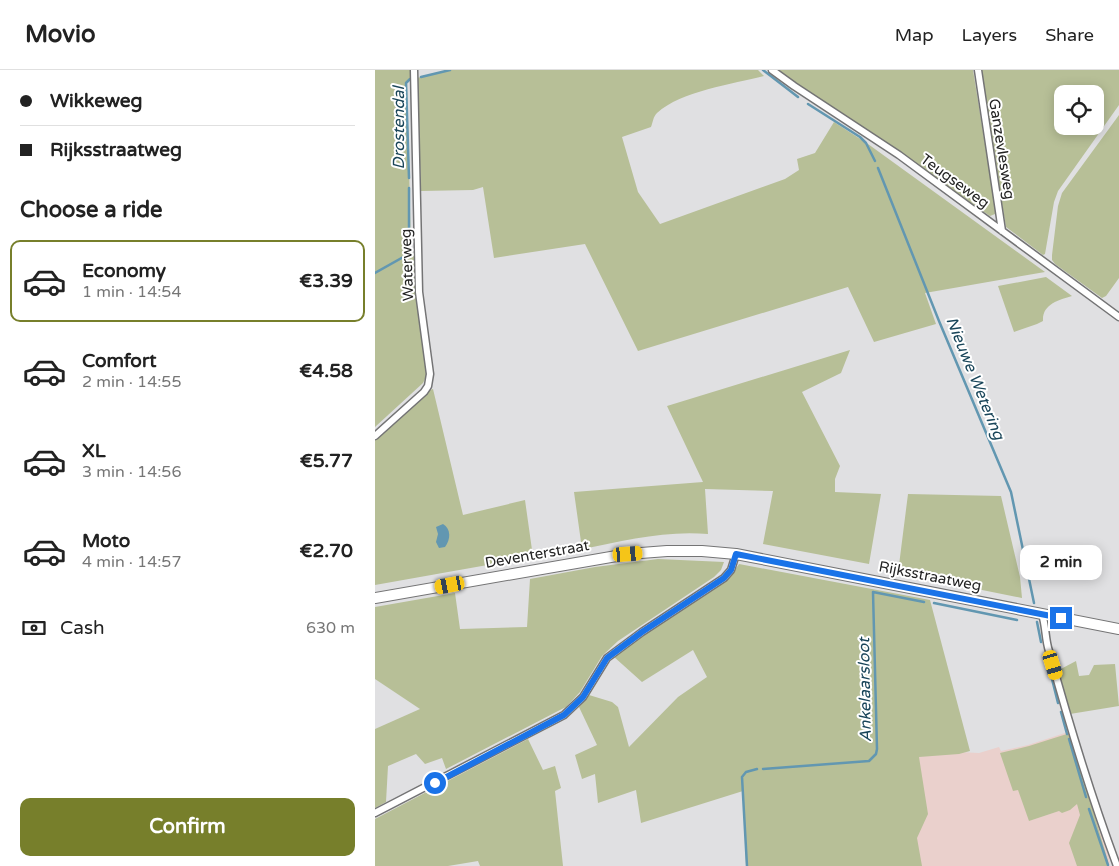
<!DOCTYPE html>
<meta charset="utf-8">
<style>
:root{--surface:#fff;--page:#f2f2f2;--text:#222;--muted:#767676;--line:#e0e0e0;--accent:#777f2b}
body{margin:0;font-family:"Varela Round",sans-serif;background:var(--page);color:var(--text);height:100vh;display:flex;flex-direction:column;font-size:19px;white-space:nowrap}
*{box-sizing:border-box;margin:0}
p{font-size:16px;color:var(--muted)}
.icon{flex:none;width:28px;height:28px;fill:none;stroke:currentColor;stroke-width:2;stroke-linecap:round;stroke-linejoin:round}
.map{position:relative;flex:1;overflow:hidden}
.drawer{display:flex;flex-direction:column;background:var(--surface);width:375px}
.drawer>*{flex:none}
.top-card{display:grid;align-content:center;height:110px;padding:0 20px;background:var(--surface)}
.tools{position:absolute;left:679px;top:15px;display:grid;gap:10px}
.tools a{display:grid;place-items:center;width:50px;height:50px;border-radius:10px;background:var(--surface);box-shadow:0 2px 12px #0003;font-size:25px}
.end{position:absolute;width:22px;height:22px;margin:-11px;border:6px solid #1a73e8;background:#fff;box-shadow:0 0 0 2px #fff}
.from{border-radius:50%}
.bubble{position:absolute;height:35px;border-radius:10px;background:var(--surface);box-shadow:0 2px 12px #0003;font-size:16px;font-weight:800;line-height:35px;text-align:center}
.car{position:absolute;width:15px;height:30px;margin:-15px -8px;border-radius:6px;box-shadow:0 0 4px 1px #0007;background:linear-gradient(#f5c518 24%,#345 0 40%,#f5c518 0 76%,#345 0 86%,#f5c518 0)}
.top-card b{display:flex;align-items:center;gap:18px;height:48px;font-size:19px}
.top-card b+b{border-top:1px solid var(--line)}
.top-card i{width:12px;height:12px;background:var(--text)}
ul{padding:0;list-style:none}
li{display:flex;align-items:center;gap:15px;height:82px;margin:0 10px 8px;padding:0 10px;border:2px solid transparent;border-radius:10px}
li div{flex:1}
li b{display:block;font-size:19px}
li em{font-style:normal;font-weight:800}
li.on{border-color:var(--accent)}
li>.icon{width:45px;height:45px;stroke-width:1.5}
h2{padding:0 20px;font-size:22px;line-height:60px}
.pay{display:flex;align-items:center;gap:12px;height:55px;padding:0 20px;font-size:19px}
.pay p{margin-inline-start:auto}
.cta{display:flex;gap:10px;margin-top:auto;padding:10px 20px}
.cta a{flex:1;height:58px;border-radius:10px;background:var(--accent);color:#fff;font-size:20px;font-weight:800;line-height:58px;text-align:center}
header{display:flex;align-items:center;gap:30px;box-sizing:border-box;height:70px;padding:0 25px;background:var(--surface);border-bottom:1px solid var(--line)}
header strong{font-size:24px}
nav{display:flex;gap:28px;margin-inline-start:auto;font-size:18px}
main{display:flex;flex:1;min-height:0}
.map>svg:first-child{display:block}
.industrial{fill:#ead0cc}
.green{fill:#b7bf97;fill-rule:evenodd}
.water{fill:#6297b1}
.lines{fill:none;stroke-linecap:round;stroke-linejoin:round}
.stream{stroke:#6297b1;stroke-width:2.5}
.street-casing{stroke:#747475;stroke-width:9}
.primary-casing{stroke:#747475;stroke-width:12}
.street{stroke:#fff;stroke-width:6}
.primary{stroke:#fff;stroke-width:10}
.route{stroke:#1a73e8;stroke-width:6}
.labels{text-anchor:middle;stroke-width:4;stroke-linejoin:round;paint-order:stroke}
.street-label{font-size:15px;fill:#232323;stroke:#fff}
.water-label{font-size:16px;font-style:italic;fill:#194559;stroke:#fff}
</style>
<header>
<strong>Movio</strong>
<nav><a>Map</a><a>Layers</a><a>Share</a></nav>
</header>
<main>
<section class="drawer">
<div class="top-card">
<b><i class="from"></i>Wikkeweg</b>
<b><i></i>Rijksstraatweg</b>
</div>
<h2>Choose a ride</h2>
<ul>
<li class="on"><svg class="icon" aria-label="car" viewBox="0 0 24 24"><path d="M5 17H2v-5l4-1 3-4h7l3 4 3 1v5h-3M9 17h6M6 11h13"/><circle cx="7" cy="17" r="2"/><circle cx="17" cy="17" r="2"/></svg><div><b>Economy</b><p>1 min · 14:54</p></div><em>€3.39</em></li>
<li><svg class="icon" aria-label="car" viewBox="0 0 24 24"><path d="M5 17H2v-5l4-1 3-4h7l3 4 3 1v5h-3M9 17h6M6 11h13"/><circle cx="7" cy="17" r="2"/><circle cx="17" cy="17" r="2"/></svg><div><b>Comfort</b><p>2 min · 14:55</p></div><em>€4.58</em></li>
<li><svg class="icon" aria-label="car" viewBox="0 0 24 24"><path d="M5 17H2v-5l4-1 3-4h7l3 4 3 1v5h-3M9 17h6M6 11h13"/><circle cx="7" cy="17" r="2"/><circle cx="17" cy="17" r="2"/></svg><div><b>XL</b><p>3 min · 14:56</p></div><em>€5.77</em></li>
<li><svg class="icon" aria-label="car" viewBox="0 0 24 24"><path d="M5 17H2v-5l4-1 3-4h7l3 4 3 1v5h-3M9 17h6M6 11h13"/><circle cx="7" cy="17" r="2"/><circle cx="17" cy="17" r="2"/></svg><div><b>Moto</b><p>4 min · 14:57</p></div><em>€2.70</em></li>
</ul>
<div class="pay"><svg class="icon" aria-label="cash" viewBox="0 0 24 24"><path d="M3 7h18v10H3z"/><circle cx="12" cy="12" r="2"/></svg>Cash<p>630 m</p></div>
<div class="cta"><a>Confirm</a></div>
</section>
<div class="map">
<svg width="744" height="796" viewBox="0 0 744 796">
<rect width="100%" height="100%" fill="#e0e0e2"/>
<!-- industrial -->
<path class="industrial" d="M696,661L735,791L734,796H546L541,768L542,685L584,682L604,683L624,677L626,681L653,675Z"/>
<!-- green -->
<path class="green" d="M0,0H35L36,7L32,11L36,179L39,186L42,234L52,305L48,313L0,357Z
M73,0H383L389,6C358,14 306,21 282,43C278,47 278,52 276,57L247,67L263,122L285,154L410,109L424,100L422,89L440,83L459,52L493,74L670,202L550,223L561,254L499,272L473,217L263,281L210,174L119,188L108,117L98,120L46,121L42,8Z
M401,0H598L620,136V144L615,146Z
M607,0H744V35L683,121L679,132L670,184L668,185L631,157L608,19ZM688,24H720V56H688Z
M744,45V208L731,226L727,228L680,194L677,190V185L683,136L687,123Z
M671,207L697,226C684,230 667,234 668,251L662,254L639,262L623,216Z
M475,280L466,303L427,322L465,396L460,409V422L506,424L494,494L388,474L398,421L330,419L333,464C291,460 248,471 207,479L199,422L328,412L292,336Z
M58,319L88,445L150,430L158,487L0,515V366L49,322Z
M533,424L626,426L645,507L647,528L523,503Z
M283,489L349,492L346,500L339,507L243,571L227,586L205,622L191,637L183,641L71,699L67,688L50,694L41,684L13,696L11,732L0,738V659L45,639L0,609V537L80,523L85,559L152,557L155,509L220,497Z
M364,494L555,530L595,681L584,684L544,687L553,744L542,768L547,796H371L368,721L266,753L261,720L223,733L220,704L207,709L200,685L222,675L204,637L214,625L237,632L243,637L254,677L303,627L332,607L318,580L267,612L238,586L357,504Z
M701,591L704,606L714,605L719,595L740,594L744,636L695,644L682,601Z
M695,663L733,791L732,796H702L694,773L705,745L702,734L695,740L687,743L684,741L654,751L643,720L638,721L625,683L654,676Z
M153,669L168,700L180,696L186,718L180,721L188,796H105L103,791L73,796H0V749Z"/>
<!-- water -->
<path class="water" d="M68,454C76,459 76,469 70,477L64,478L61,472L63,464L61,457Z"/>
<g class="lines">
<!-- stream -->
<path class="stream" d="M388,0L423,27
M46,7L75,0
M433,34L485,67L491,73L500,91
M503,98L564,251L636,422L659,533
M34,108L31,13L35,9
M0,203L32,185L34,182V118
M559,533L642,550
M662,552L666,572
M676,605L683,633
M686,642L692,664
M694,669L711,727
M388,699L494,691L501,684L502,679L498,522L549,532
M714,739L733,795
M372,796L367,707L371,702L382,699"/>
<defs>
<path id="street" d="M397,0L419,16L524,85L744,247
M603,0L627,161
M0,366L49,322L53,316L55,304L44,222L39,0
M667,544C671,556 670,569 674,581C694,654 716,726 742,796
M0,743L189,645L208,627L232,588L267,562L349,508L356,500L361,484"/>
<path id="primary" d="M0,528L253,484L292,481H327L361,484L744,559"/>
</defs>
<!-- street casing -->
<use href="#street" class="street-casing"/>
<!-- primary casing -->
<use href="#primary" class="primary-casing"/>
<!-- street -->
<use href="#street" class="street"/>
<!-- primary -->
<use href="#primary" class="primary"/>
</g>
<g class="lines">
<!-- route -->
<path class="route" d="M60,713L189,645L208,627L232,588L267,562L349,508L356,500L361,484L686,548"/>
</g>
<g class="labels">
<!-- street labels -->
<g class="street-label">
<text transform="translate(627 79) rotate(81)" y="5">Ganzevlesweg</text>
<text transform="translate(580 111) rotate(36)" y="5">Teugseweg</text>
<text transform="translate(32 195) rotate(-92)" y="5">Waterweg</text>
<text transform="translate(162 484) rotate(-10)" y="5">Deventerstraat</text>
<text transform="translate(555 506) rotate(11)" y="5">Rijksstraatweg</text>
</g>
<!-- water labels -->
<g class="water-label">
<text transform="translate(23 58) rotate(-90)" y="6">Drostendal</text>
<text transform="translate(601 308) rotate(68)" y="6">Nieuwe Wetering</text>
<text transform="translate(489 620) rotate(-91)" y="6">Ankelaarsloot</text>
</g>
</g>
</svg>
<div class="tools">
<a><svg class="icon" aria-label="locate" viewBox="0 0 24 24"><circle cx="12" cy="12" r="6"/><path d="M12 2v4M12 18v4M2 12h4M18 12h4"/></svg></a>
</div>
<i class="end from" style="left:60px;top:713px"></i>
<i class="end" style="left:686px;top:548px"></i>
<div class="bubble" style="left:645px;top:475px;width:82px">2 min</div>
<i class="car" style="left:253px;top:484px;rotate:86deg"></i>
<i class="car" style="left:75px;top:515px;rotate:259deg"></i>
<i class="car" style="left:678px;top:595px;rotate:163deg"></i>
</div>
</main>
